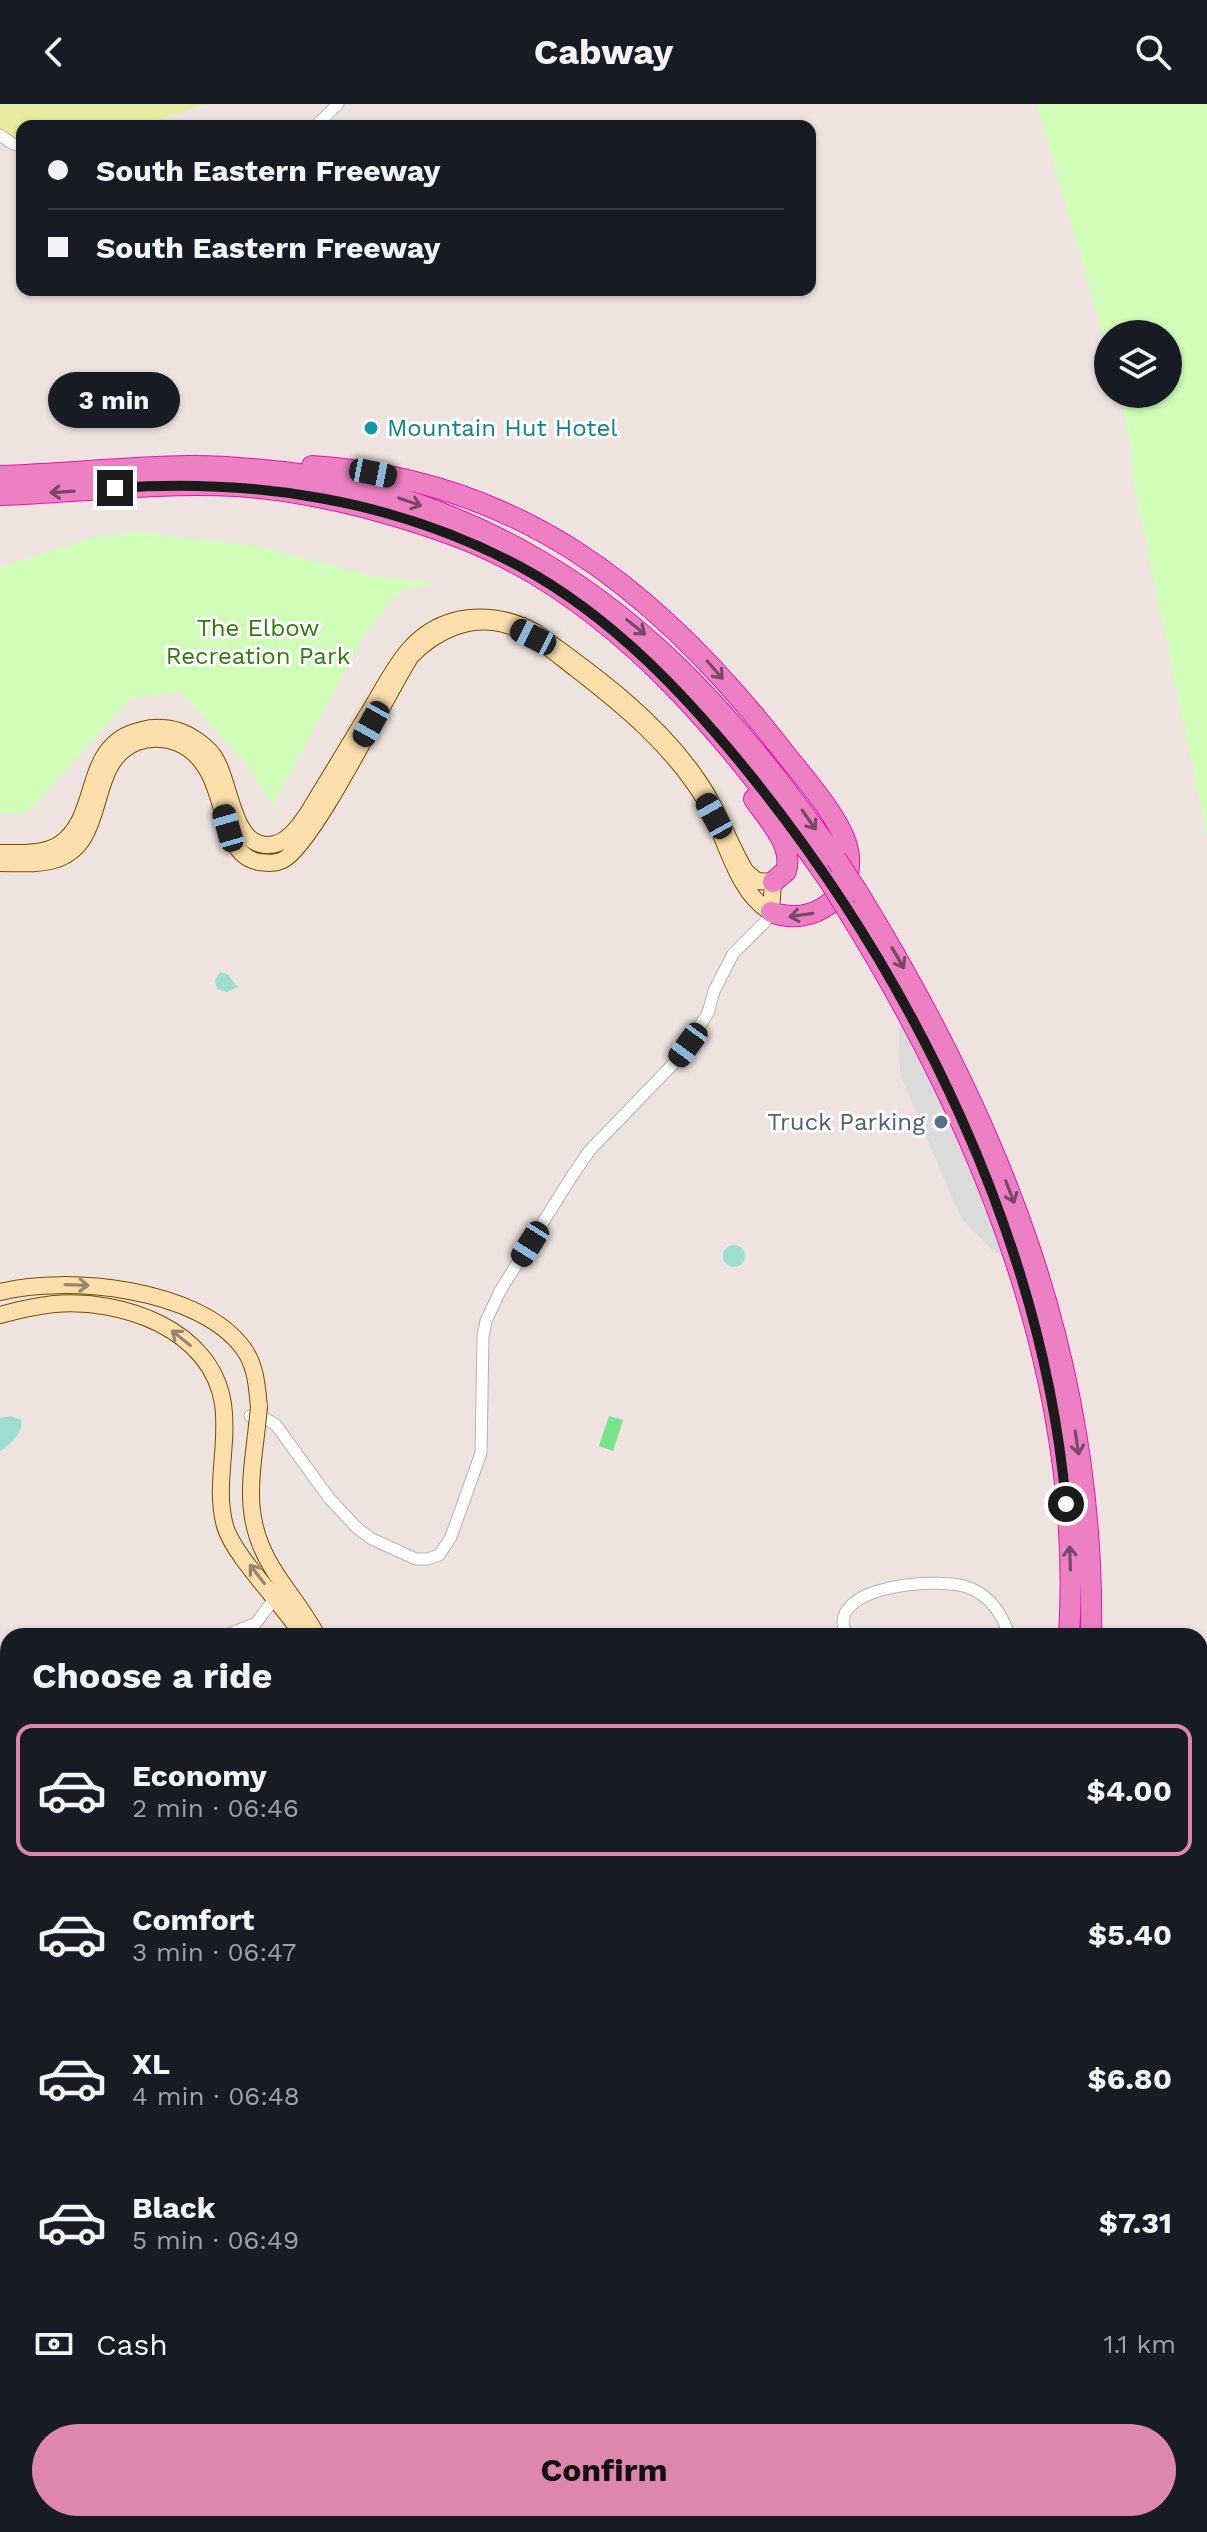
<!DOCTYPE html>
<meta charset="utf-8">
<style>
:root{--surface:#171b24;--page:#20242c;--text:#f1f3f6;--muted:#9ea1a6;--line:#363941;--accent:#de86ae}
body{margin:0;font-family:"Work Sans",sans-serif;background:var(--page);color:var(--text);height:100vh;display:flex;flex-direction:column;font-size:30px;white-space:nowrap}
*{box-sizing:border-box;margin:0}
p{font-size:26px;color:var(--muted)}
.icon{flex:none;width:44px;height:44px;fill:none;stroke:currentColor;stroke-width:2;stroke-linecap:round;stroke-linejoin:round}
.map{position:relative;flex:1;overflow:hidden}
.details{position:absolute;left:0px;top:1524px;width:1208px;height:904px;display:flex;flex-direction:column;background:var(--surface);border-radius:24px 24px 0 0;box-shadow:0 2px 6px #0004}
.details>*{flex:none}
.top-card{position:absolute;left:16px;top:16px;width:800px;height:176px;border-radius:16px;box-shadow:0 2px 6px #0004;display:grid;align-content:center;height:176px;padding:0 32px;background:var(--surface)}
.fabs{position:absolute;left:1094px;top:216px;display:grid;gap:16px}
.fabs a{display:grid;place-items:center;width:88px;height:88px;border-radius:50%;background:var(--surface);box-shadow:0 2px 6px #0004;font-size:40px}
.end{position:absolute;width:36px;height:36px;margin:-18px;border:10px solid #1b1b1b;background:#fff;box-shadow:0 0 0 4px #fff}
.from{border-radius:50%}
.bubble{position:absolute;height:56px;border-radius:28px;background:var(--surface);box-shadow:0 2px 6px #0004;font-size:26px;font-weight:700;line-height:56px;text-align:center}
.car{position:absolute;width:24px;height:48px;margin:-24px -12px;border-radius:10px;box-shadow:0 0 6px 2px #0007;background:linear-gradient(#222 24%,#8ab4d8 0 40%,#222 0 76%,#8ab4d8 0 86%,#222 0)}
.top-card b{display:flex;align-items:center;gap:28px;height:76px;font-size:30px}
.top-card b+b{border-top:2px solid var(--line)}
.top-card i{width:20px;height:20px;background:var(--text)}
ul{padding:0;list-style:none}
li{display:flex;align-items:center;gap:24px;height:132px;margin:0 16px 12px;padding:0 16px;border:4px solid transparent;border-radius:16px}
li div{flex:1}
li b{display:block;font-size:30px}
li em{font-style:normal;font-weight:700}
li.current{border-color:var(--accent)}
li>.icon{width:72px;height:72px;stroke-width:1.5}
h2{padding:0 32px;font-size:36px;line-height:96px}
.pay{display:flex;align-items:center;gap:20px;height:88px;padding:0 32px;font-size:30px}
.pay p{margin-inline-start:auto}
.action{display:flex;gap:16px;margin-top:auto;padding:16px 32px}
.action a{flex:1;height:92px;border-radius:48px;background:var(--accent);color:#111;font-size:32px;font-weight:700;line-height:92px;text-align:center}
header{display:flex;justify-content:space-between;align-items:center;height:104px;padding:0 32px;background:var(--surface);font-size:36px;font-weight:700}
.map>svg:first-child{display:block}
.farmland{fill:#eee1c8}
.grass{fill:#e7eca0}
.forest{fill:#bfd091}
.park{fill:#cffdb7}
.pitch{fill:#77e38a}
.parking{fill:#dbdbdb}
.water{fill:#9cdfd1}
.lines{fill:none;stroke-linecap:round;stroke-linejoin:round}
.street-casing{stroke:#b4b4b4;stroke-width:13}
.secondary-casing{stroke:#744e00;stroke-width:18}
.highway-casing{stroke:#e018b3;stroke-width:22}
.street{stroke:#fff;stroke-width:11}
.secondary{stroke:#fddfad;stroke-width:16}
.highway{stroke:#ec80c2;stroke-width:20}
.secondary-bridge-casing{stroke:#744e00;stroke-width:18;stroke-linecap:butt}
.highway-bridge-casing{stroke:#e018b3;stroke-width:22;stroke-linecap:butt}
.secondary-bridge{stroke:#fddfad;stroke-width:16}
.highway-bridge{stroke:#ec80c2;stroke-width:20}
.oneway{stroke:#794866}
.oneway2{stroke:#97876b}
.route{stroke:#1b1b1b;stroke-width:10}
.culture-dot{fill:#0f9aa8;stroke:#fff;stroke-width:3}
.service-dot{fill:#5c6f8a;stroke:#fff;stroke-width:3}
.labels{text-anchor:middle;stroke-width:6;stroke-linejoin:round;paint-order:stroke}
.culture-label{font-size:24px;fill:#0d838f;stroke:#fff;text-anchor:start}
.park-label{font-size:24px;fill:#2e7e04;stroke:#fff}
.service-label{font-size:24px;fill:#4e5e75;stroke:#fff;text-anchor:end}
</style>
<header><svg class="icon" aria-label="back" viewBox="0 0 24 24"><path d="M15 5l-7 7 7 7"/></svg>Cabway<svg class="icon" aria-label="search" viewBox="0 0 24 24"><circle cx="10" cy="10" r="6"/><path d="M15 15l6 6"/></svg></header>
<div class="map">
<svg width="1207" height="2428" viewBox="0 0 1207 2428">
<rect width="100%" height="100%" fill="#eee3df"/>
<!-- farmland -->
<path class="farmland" d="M1200,2100H1207V2209L1200,2212Z"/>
<!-- grass -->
<path class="grass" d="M0,0H206L138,22H22V42L0,31Z"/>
<!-- forest -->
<path class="forest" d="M1200,1695L1207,1697V2072L1200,2073Z
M8,2026V2172L0,2173V2028Z
M1200,2275L1207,2279V2400L1200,2394Z"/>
<!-- park -->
<path class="park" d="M1037,0H1207V732L1133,377L1131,343L1120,290H1168V230H1108V248Z
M136,428L255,442L373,472L440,480L402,485L366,527L273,702L250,665L181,588L131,594L25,710L0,709V463L92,434Z
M8,2076V2420H1017L1011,2428H0V2078Z"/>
<!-- pitch -->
<path class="pitch" d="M609,1312L623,1316L613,1347L599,1342Z"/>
<!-- parking -->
<path class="parking" d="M906,907L1017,1161L991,1145L962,1115L948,1084L900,970L899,926Z"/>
<!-- water -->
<path class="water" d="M220,868L227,870L238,883L227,888L217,885L215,876Z
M723 1152a11 11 0 1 1 22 0a11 11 0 1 1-22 0Z
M11,1312L21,1316C23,1331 10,1339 0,1348V1314Z"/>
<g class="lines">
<defs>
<path id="street" d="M316,22L338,0
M0,31L13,40L22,42
M250,1312L266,1315L276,1321L329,1394L357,1424L372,1435L416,1455H428L439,1451L451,1433L481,1349L483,1233L486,1217L500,1187L572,1072L590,1046L678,955L708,909L714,887L733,850L765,818L771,808
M224,1532L256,1519L278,1490
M847,1532C820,1481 944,1471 972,1485C992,1494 1003,1512 1009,1532
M0,1622L8,1618"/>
<path id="secondary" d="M0,749C19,749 43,751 60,740C102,711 80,639 142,626C153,623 168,623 179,627C191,631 205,641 213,651C230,675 231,732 260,740C283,746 297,725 308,709C328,676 348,643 368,610C381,589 392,566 408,547C441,508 492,505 535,528C595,571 660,618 701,681C719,708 729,740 746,768L757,777L773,778L771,808C735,789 725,728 704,694C671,641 625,603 576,565C554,548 532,528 504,520C469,511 435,527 411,552C386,591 314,740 283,756C275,760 267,759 259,758C212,750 234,663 178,639C166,634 150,633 137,638C84,659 111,739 54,756C38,761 17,759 0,759
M0,1188C67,1171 199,1184 243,1244C256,1261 257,1283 259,1303
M0,1211C18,1206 36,1202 54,1200C121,1194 212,1225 223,1300C229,1341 214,1382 225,1422C234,1453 284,1501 303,1532
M257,1322C251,1376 242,1416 273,1465C287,1488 305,1508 317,1532
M1200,2247L1207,2251
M1200,2274L1207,2279"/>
<path id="highway" d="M312,362C518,375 657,486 779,642C799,668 839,712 847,742C860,789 814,825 771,808
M0,372C63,370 125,363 188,362C220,361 252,365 284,368C328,373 372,385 414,399C603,463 726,596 836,755
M0,391C79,388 157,378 236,382C280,385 324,393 367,404C404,414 440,425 476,440C628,505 738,647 830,778
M754,695C768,715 794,742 786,767L773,778
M857,787C999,1018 1096,1256 1091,1532
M846,804C980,1020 1085,1273 1069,1532
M1122,2420L1127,2428
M1172,2420L1176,2428"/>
</defs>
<!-- street casing -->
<use href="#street" class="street-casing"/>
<!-- secondary casing -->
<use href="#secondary" class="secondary-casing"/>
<!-- highway casing -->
<use href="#highway" class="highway-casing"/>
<!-- street -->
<use href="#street" class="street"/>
<!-- secondary -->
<use href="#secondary" class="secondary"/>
<!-- highway -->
<use href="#highway" class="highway"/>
<defs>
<path id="secondary-bridge" d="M257,1322L259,1303"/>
<path id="highway-bridge" d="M836,755L857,787
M830,778L846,804"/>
</defs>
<!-- secondary-bridge casing -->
<use href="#secondary-bridge" class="secondary-bridge-casing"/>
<!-- highway-bridge casing -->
<use href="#highway-bridge" class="highway-bridge-casing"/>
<!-- secondary-bridge -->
<use href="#secondary-bridge" class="secondary-bridge"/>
<!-- highway-bridge -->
<use href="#highway-bridge" class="highway-bridge"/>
</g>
<!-- one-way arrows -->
<defs><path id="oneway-shaft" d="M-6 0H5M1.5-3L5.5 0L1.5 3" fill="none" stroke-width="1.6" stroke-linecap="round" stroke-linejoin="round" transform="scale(2)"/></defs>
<g class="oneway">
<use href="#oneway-shaft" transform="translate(62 388) rotate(176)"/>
<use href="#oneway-shaft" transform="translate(410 398) rotate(19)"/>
<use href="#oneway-shaft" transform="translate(636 523) rotate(39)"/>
<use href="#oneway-shaft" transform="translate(715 566) rotate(49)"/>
<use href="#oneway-shaft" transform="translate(809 716) rotate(55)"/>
<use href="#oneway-shaft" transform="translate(801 811) rotate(172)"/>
<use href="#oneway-shaft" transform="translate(898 854) rotate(60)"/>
<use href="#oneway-shaft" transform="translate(1010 1088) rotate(69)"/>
<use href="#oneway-shaft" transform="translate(1077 1339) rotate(81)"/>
<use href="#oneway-shaft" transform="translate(1070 1454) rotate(-92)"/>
</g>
<g class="oneway2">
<use href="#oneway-shaft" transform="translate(77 1181) rotate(2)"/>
<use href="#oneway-shaft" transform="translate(181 1234) rotate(-141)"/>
<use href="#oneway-shaft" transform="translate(257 1470) rotate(-128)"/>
</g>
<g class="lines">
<!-- route -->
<path class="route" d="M115,384C254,374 395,396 519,462C612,512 687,592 752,673C915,876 1043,1139 1066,1400"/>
</g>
<!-- markers -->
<circle class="culture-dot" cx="371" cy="324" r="8"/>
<circle class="service-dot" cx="941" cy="1018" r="8"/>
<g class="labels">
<!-- culture labels -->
<g class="culture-label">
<text x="387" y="332">Mountain Hut Hotel</text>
</g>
<!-- park labels -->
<g class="park-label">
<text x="258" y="532">The Elbow<tspan x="258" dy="28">Recreation Park</tspan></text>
</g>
<!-- service labels -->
<g class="service-label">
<text x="925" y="1026">Truck Parking</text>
</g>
</g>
</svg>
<div class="fabs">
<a><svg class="icon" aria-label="layers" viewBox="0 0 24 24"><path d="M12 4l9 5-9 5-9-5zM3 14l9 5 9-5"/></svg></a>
</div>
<i class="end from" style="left:1066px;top:1400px"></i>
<i class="end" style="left:115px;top:384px"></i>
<div class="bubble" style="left:48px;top:268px;width:132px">3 min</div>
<i class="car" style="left:373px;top:369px;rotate:101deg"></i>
<i class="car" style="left:533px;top:533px;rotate:297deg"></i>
<i class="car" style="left:371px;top:620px;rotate:209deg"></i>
<i class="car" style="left:714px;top:712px;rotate:331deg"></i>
<i class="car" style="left:228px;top:724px;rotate:344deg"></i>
<i class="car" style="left:688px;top:941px;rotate:216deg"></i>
<i class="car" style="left:530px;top:1140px;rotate:212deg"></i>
<div class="top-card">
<b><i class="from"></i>South Eastern Freeway</b>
<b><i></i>South Eastern Freeway</b>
</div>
<section class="details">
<h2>Choose a ride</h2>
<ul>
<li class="current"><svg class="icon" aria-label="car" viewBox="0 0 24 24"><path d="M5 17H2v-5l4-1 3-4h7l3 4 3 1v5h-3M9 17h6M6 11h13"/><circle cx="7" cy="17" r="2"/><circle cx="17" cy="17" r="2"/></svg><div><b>Economy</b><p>2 min · 06:46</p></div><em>$4.00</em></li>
<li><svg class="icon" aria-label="car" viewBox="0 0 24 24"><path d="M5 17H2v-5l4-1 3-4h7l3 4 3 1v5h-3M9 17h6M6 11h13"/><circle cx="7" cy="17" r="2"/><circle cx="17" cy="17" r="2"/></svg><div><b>Comfort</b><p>3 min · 06:47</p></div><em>$5.40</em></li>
<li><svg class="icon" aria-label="car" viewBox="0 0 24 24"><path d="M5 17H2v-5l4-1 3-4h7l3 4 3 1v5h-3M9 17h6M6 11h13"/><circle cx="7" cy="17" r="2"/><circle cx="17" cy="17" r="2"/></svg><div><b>XL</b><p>4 min · 06:48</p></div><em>$6.80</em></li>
<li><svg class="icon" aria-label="car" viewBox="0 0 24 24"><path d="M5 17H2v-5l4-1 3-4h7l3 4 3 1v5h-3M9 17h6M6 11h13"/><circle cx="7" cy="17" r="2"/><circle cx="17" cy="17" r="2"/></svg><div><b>Black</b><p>5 min · 06:49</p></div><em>$7.31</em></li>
</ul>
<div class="pay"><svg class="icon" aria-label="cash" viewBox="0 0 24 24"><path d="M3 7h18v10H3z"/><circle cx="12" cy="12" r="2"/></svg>Cash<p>1.1 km</p></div>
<div class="action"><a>Confirm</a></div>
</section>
</div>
